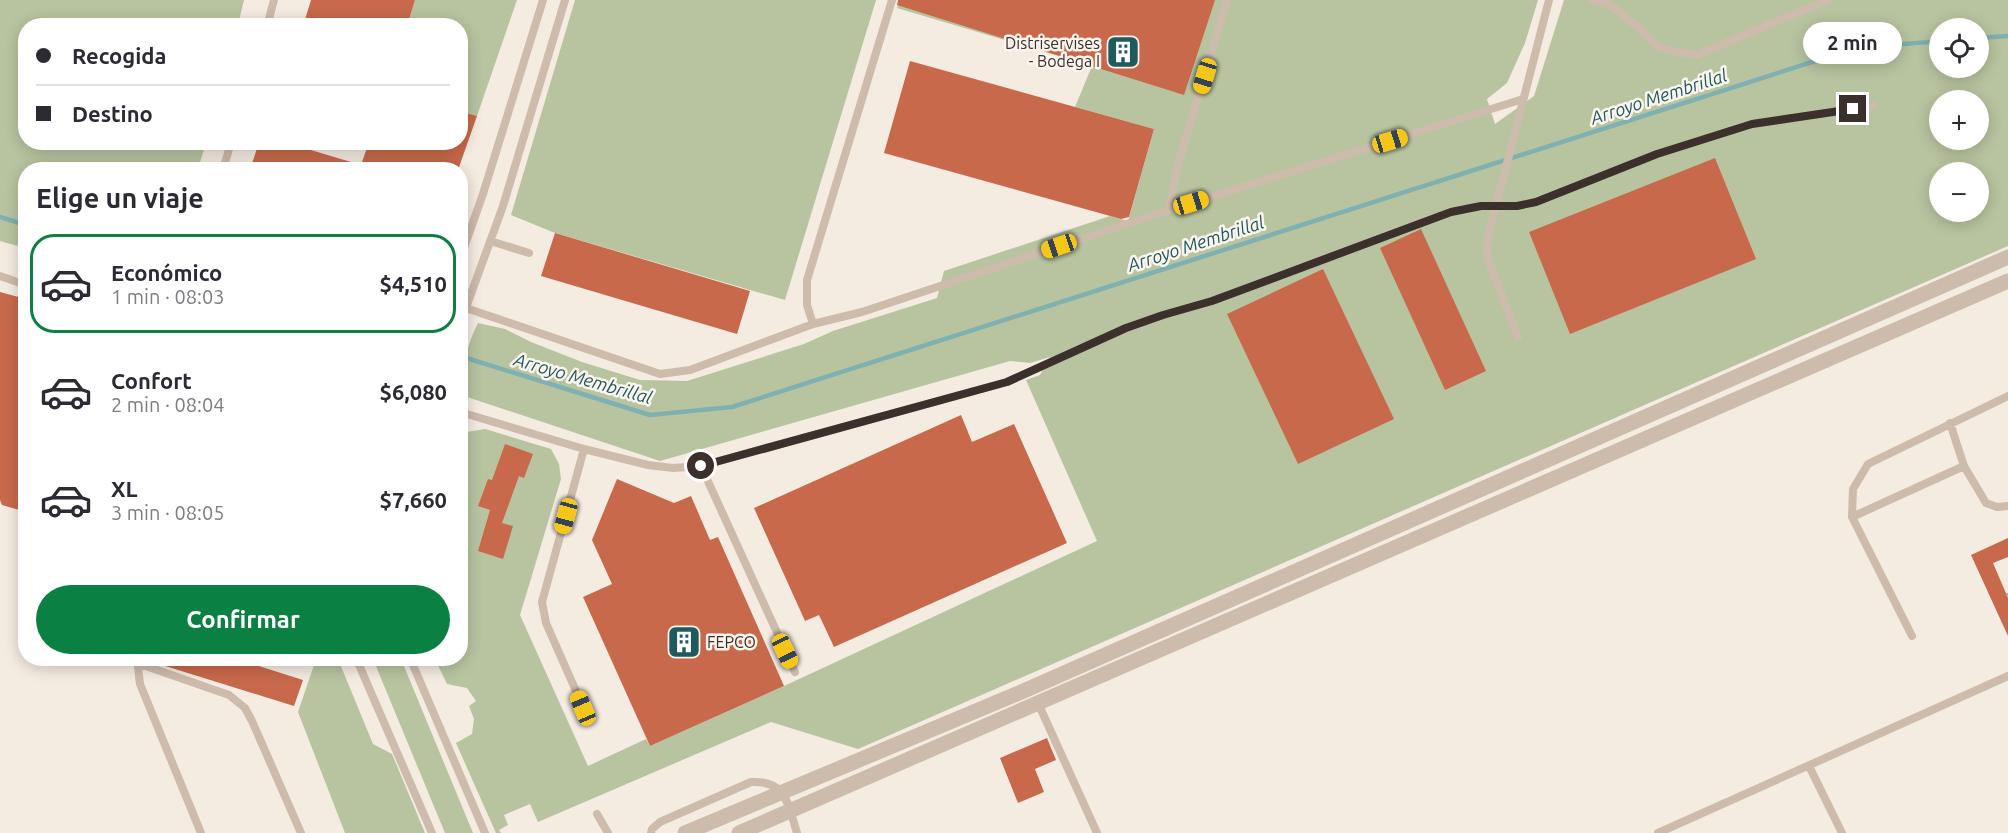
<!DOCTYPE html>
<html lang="es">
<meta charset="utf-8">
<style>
:root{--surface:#fff;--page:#f2f2f3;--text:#2b2b33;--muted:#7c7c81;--line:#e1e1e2;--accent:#0b8043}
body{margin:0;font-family:Ubuntu,sans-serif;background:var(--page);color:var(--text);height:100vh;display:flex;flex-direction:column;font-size:22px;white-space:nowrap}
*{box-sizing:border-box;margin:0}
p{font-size:20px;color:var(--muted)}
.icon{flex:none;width:33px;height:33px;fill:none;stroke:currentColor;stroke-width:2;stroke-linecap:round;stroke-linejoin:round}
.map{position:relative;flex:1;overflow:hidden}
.drawer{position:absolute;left:18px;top:162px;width:450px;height:504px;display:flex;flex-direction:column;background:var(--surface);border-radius:24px;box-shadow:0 3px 15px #0003}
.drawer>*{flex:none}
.banner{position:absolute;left:18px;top:18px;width:450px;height:132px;border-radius:24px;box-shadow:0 3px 15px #0003;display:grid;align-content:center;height:132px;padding:0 18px;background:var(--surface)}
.tools{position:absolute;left:1929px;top:18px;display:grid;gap:12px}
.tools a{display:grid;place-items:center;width:60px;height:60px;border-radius:50%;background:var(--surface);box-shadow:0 3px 15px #0003;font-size:30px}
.end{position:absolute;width:27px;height:27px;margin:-14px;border:8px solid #3b302b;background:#fff;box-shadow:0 0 0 3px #fff}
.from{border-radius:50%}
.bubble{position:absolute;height:42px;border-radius:21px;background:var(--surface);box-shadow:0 3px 15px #0003;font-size:20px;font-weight:600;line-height:42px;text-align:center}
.car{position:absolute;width:18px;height:36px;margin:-18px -9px;border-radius:8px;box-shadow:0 0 4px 2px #0007;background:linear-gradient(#f5c518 24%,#345 0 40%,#f5c518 0 76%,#345 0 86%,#f5c518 0)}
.banner b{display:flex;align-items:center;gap:21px;height:57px;font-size:22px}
.banner b+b{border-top:2px solid var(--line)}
.banner i{width:15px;height:15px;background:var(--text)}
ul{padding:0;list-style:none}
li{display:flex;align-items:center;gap:18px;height:99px;margin:0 12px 9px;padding:0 6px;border:3px solid transparent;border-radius:24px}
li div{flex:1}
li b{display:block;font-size:22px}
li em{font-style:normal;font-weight:600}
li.selected{border-color:var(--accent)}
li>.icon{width:54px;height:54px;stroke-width:1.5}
h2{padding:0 18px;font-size:27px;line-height:72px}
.primary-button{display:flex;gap:12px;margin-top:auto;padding:12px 18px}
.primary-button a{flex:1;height:69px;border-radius:36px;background:var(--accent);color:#fff;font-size:24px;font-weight:600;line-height:69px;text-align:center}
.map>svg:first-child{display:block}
.green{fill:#b8c4a0;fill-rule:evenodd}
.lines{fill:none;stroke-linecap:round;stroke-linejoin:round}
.stream{stroke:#7fb0b2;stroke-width:4.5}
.building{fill:#c8694b}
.path{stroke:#b9a596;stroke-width:3;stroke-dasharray:3 3;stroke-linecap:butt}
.lane{stroke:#cdbbac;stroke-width:8}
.street{stroke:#cdbbac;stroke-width:15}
.route{stroke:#3b302b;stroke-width:8}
.labels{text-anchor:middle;stroke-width:5;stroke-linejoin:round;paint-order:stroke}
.poi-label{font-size:16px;fill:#3b302b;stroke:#fbf5ee;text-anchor:end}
.water-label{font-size:18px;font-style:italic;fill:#1f5a5e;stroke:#fbf5ee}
</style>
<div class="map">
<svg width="2008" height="833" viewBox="0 0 2008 833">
<rect width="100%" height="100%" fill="#f4ebe1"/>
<!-- green -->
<path class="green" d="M0,0H244L238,25L26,26V142L206,143L198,169L26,170L25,248L0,241Z
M415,0H517L477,116L461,111L460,26H407Z
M575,0H876L785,300L555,233L511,215Z
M900,0H1538L1525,43L1507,83L1487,99L1495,124L1534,96L1564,0H2008V246L858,749L771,722L538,822L530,804L504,815L508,825L499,830L501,833H496L456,743L472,734L474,719L469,706L476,701L467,688L447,684L435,659L460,658V433L485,429L551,449L559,464L561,479L520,615L588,766L646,739L650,746L784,686L1097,541L1026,380L1040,375L1050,357L1030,363L1010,361L660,461L461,395C461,372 467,343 478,323L505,329L531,342L582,362L640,380L687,381L804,344L833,331L937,298L944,271L1110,216L1128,221L1154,129L1075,107L1092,66L897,8ZM1940,28H1978V68H1940ZM1940,100H1978V140H1940ZM1940,172H1978V212H1940Z
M316,659H338L373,744L392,754L425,833H345L298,712Z
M373,659H401L473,833H445Z"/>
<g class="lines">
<!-- stream -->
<path class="stream" d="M1978,38L2008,36
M0,217L26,225
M460,356L650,415L732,407L1856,48L1940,41"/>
</g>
<!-- building -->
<path class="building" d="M311,0H415L407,26H303Z
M898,0H1215L1184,95L897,5Z
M910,61L1154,129L1129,217L1121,219L884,153Z
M460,111L477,116L458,170H250L259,142H284L361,165L369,142H460Z
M1715,158L1756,259L1570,334L1529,232Z
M1421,229L1486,371L1445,390L1380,248Z
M555,233L750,291L737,334L541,276Z
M1323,269L1394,419L1298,464L1227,314Z
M0,292L26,299V512L2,505L0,500Z
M961,415L972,442L1014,424L1067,543L834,647L819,615L805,621L754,508Z
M505,444L533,454L524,478L519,476L502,523L513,526L503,559L478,551L490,510L478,506L488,479L492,480Z
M617,479L674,503L691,496L710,540L718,537L784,686L650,746L583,597L612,584L592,540Z
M2008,538V557L1993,563L2008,598V636L1971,555Z
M150,658H234L303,680L294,706L162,665L150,661Z
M1047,738L1056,760L1035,769L1044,792L1018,803L1000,758Z"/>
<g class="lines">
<!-- path -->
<path class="path" d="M2007,596L2008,593"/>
<!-- lane -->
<path class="lane" d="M1593,0L1610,5L1637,26L1657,46L1675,52L1697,55L1828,0
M267,26L274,0
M223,170L231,142
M1169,210L1177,168L1227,0
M490,241L529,253
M460,259L483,194L543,0
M0,276L26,285
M460,306L660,374L690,370L813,324L862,312L1169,210L1523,99
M460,324L503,206L565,0
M813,324L807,305V280L892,0
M1518,337L1487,257L1488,237L1549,0
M460,412L584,449L648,465L673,468L701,466L1007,382L1127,328L1163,315L1212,301L1451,211L1481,206H1517L1536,202L1657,154L1752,124L1873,106
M1950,423L1964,466L1986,503L1997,507L2008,506
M701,466L795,672
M1852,517L1964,466
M1912,636L1852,517L1853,489L1868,464L2008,396
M356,658L432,833
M410,658L485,833
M137,659L140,684L201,833
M137,663L229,695L245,708L252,721L301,833
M1038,703L1097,833
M583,707L546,623L542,602L584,449
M1809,766L1842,833
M597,814L608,833
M651,833L652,829L660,822L751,782C787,780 788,805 797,833
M1658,833L2008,676"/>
<!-- street -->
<path class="street" d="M685,833L1019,693L2008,257
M739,833L2008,281"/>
</g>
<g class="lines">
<!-- route -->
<path class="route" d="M701,466L1007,382L1126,328L1163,315L1212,301L1451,212L1481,206H1517L1536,202L1657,154L1752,124L1853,109"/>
</g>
<!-- icons -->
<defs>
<symbol id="building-square" viewBox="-11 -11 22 22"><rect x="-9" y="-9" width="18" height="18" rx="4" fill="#1f5a5e" stroke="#fbf5ee"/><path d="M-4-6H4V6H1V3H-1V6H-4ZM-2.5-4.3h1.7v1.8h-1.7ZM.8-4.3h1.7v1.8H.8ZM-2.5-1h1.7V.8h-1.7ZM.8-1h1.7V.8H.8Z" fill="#fff"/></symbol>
</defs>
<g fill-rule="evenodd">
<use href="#building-square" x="1104" y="33" width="38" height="38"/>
<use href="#building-square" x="665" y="623" width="38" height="38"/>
</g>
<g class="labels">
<!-- poi labels -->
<g class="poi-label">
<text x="1100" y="49">Distriservises<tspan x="1100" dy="18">- Bodega I</tspan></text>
<text x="707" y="648" text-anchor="start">FEPCO</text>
</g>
<!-- water labels -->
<g class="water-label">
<text transform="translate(1659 97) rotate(-18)" y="6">Arroyo Membrillal</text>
<text transform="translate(1196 244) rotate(-18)" y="6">Arroyo Membrillal</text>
<text transform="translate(583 379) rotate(16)" y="6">Arroyo Membrillal</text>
</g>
</g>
</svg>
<div class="tools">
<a><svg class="icon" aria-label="locate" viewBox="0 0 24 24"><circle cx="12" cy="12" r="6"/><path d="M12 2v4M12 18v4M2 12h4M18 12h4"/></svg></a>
<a>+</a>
<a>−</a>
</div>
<i class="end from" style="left:701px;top:466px"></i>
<i class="end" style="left:1853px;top:109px"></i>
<div class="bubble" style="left:1803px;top:22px;width:99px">2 min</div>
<i class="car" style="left:1205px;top:76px;rotate:197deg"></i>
<i class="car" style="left:1390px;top:141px;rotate:73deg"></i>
<i class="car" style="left:1191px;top:203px;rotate:73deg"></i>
<i class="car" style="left:1059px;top:246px;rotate:251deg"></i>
<i class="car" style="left:566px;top:516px;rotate:195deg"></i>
<i class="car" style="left:785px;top:651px;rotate:155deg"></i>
<i class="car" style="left:583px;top:708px;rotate:337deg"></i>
<div class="banner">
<b><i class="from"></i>Recogida</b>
<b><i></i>Destino</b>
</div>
<section class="drawer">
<h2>Elige un viaje</h2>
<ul>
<li class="selected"><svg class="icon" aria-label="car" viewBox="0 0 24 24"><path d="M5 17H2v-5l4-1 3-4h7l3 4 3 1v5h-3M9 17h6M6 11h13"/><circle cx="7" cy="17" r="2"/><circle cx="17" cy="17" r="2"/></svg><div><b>Económico</b><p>1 min · 08:03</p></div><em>$4,510</em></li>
<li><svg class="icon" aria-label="car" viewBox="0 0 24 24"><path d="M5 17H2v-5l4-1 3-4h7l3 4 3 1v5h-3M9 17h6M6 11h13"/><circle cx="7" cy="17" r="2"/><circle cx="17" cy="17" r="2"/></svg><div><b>Confort</b><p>2 min · 08:04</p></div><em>$6,080</em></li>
<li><svg class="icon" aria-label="car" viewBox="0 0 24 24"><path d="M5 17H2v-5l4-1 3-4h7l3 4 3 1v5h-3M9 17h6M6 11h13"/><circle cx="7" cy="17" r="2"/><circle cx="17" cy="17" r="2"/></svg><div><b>XL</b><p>3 min · 08:05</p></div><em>$7,660</em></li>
</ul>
<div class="primary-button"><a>Confirmar</a></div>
</section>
</div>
